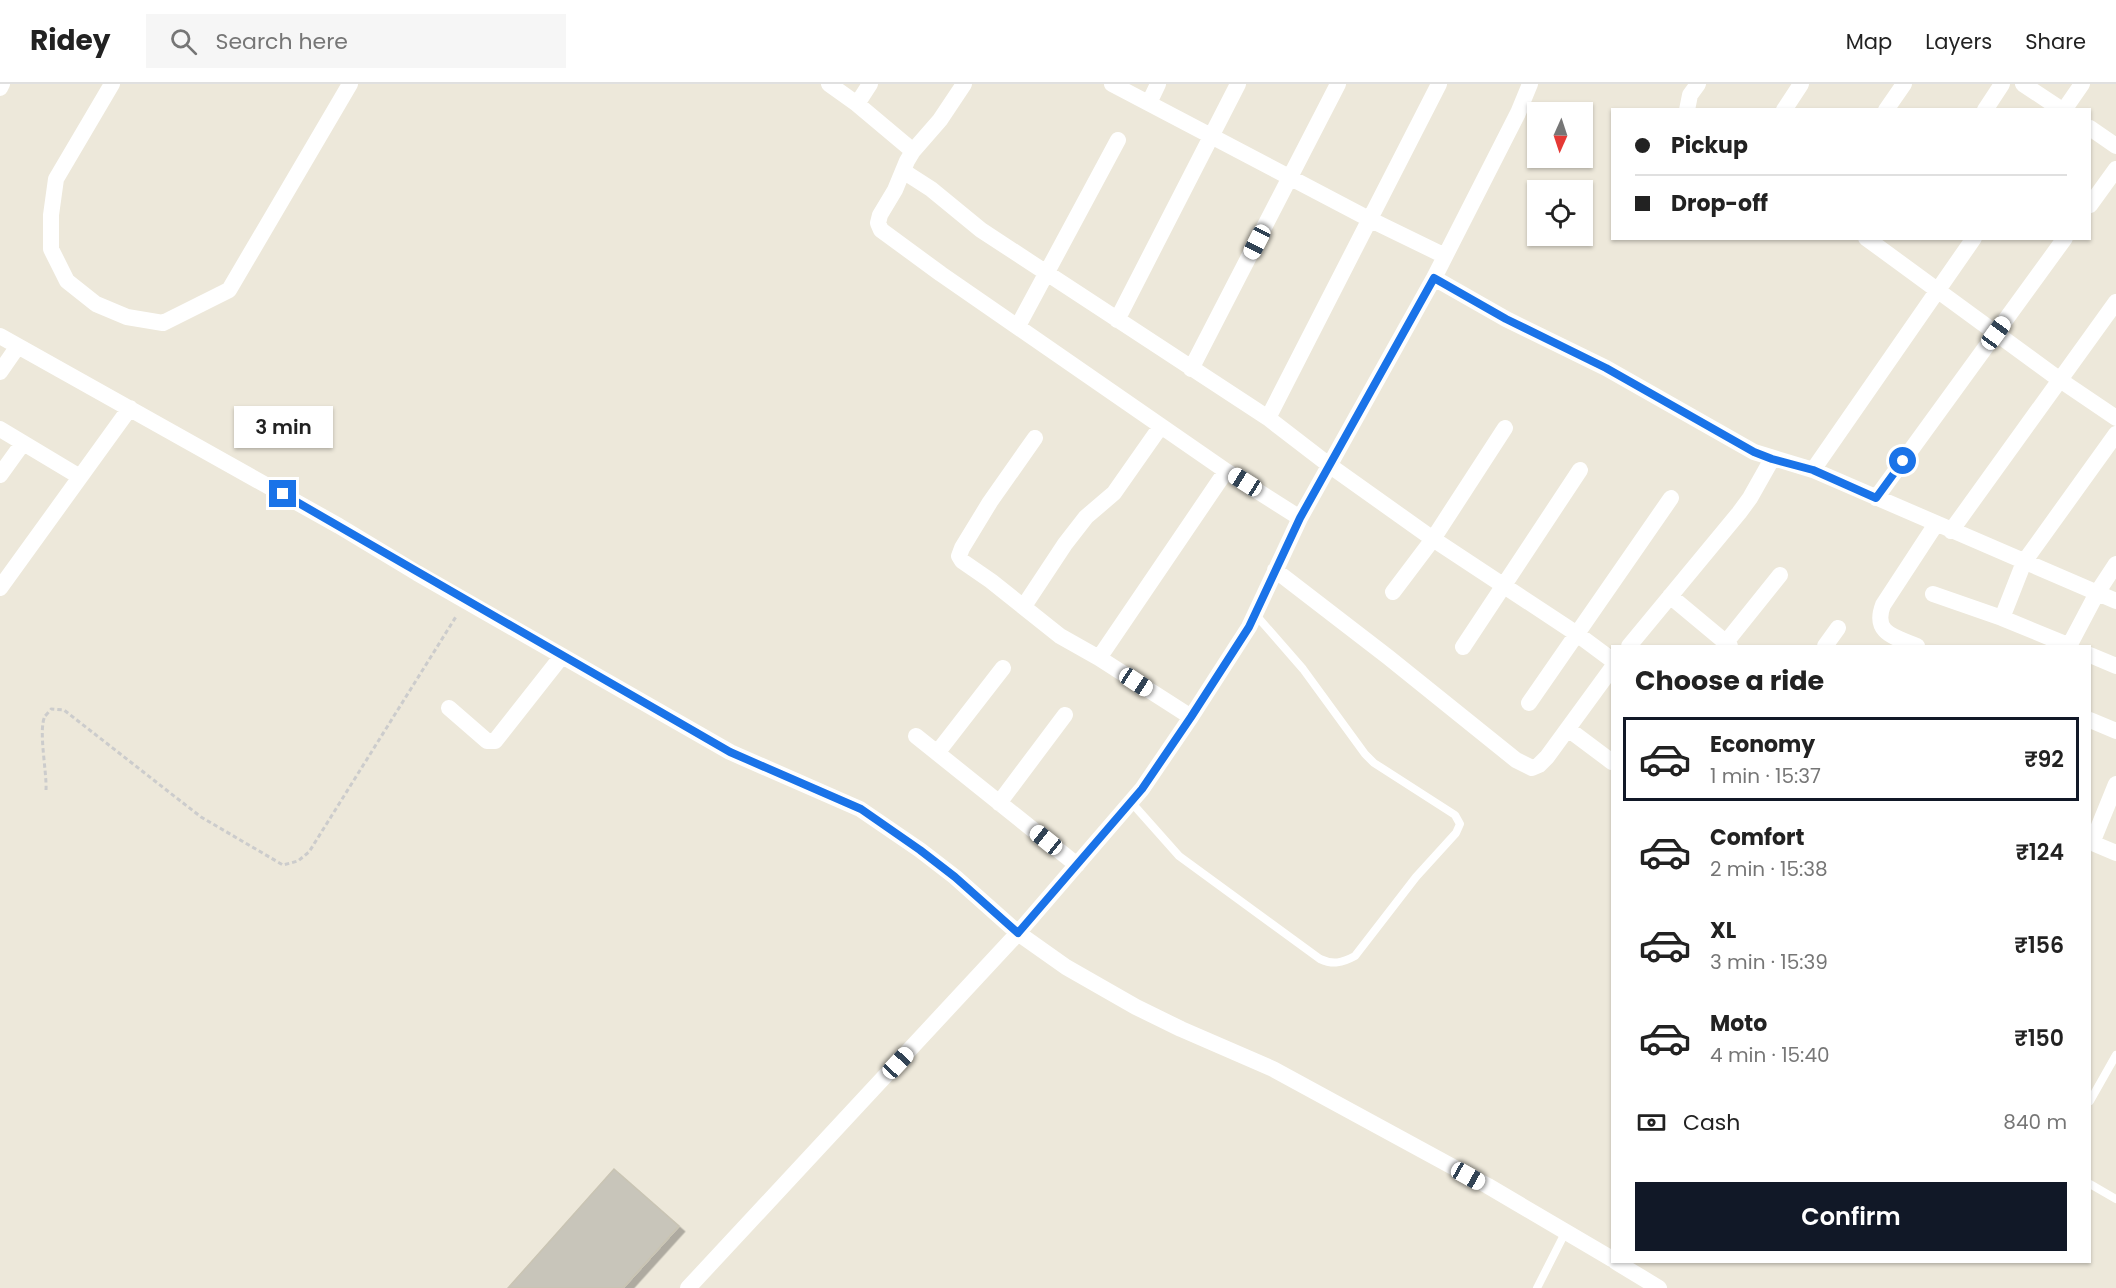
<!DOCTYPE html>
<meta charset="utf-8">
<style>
:root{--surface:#fff;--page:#f6f6f6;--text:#222;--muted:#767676;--line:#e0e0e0;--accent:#111827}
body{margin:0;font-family:Poppins,sans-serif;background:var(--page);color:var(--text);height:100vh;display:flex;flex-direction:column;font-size:22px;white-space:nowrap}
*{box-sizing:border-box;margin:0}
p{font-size:20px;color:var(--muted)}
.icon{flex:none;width:33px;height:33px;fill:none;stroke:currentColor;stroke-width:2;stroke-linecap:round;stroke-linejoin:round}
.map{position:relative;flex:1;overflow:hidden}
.details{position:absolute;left:1611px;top:561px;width:480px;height:618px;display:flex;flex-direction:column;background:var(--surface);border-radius:0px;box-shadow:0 2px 4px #0004}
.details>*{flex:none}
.top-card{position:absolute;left:1611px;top:24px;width:480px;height:132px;border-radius:0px;box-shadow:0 2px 4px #0004;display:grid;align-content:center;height:132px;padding:0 24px;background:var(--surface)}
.needle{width:39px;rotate:183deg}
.tools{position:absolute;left:1527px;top:18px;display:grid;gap:12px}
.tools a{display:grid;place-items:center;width:66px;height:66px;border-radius:0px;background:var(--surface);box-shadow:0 2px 4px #0004;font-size:30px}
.end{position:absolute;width:27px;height:27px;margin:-14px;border:8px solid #1a73e8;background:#fff;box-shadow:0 0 0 3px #fff}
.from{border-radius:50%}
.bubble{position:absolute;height:42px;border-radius:0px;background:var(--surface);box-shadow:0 2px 4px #0004;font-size:20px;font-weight:600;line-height:42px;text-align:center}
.car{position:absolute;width:18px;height:36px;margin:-18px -9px;border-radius:8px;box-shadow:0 0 4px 2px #0007;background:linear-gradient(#fff 24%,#345 0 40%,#fff 0 76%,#345 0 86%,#fff 0)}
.top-card b{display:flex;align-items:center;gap:21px;height:57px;font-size:22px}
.top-card b+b{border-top:2px solid var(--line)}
.top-card i{width:15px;height:15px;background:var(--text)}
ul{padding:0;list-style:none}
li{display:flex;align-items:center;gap:18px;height:84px;margin:0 12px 9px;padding:0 12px;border:3px solid transparent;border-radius:0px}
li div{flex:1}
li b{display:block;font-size:22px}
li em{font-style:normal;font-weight:600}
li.selected{border-color:var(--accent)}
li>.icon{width:54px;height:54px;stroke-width:1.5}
h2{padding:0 24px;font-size:27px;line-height:72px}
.pay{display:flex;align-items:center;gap:15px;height:66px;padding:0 24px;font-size:22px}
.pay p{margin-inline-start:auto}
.action{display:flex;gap:12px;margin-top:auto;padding:12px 24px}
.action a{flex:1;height:69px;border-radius:0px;background:var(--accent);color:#fff;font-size:24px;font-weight:600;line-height:69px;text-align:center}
header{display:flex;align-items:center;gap:36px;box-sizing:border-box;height:84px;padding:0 30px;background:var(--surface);border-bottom:2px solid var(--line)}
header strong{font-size:28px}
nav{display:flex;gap:33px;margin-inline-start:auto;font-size:21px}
.search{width:420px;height:54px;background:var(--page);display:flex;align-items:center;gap:15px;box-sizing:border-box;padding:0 21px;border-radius:0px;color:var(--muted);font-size:22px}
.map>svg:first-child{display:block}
.building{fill:#c8c5ba;stroke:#c9c4b3;stroke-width:1.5;filter:url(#shadow)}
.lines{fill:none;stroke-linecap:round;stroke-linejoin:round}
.path{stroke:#ccc;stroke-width:3;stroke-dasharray:4.5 3;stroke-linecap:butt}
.service{stroke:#fff;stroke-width:8}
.minor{stroke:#fff;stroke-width:16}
.route{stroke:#1a73e8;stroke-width:8}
</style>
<header>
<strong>Ridey</strong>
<div class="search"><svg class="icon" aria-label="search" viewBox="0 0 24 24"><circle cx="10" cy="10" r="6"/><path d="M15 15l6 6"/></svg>Search here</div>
<nav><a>Map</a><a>Layers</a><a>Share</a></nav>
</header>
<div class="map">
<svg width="2116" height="1204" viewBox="0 0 2116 1204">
<defs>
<filter id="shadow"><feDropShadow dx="5.5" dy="5.5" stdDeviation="0" flood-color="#0004"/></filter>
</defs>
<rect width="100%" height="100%" fill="#ede8da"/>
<!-- building -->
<path class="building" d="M614,1085L679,1142L623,1204H508Z"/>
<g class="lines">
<!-- path -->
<path class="path" d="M46,706C47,688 38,646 45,632C45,632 51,626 51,625L64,626L201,733L283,781L298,777L309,768L457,531"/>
<!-- service -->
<path class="service" d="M1131,718L1179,772L1320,875C1333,881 1342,879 1355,872L1416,793L1456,749L1460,740L1455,731L1374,679L1365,670L1303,585L1255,530
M2090,1017L2116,971
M2090,1100L2116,1115
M1537,1204L1566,1147"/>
<!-- minor -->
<path class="minor" d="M112,0L56,95L51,131V165L67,197L96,220L127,233L163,239L229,206L350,0
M829,0L857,20L913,67
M964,0L940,36L913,67L907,77L895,106L880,131L878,139L881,146L941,190L1226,387L1300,434
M1112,0L1369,135L1445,172
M2023,0L2062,26
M0,4L2,0
M1149,19L1158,0
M857,20L870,0
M1687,26L1690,11L1698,0
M1784,26L1801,0
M1886,26L1904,0
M1985,26L2002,0
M2064,26L2082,0
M2090,44L2116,62
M903,87L931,105L981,146L1268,334L1329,381L1433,455L1577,550L1612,576
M2090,121L2116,85
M1866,154L2060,296L2116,334
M1434,194L1506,235L1606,284L1754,368L1813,386L2116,517
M1117,236L1238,0
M1018,242L1118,56
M0,252L339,442L417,489L730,668L860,725L920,766L955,793L1018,849L1066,883L1136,923L1181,945L1273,985L1488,1102L1612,1175
M1191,285L1338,0
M0,288L18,262
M1268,334L1439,0
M0,345L80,393
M1035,354L990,418L962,464L959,472L962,477L991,497L1060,552L1099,574L1191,633
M1813,386L1974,154
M0,391L23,359
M1876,414L2065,154
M1951,447L2116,218
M1275,486L1388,573L1516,676L1532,684L1539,681L1547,673L1612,584
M0,504L130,324
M1393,508L1433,455L1505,344
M1933,510L2002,534L2070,562
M1670,512L1730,562
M1024,522L1065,460L1086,433L1114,409L1161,342
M2002,534L2024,478L2116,350
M1629,562L1739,429L1750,414L1772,375
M1723,562L1780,491
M1825,562L1838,544
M1917,562C1896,553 1872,550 1883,521L1936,440
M2069,562L2097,509L2116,480
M1463,563L1580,386
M2090,571L2116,582
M1099,574L1226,387
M1529,619L1671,414
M449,624L487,657H495L562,572
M2090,636L2116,647
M1568,645L1612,678
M916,652L1077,781
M937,669L1003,584
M999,719L1065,631
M2090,758L2116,769
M2092,759L2116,700
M1616,1178L1659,1204
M688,1204L1018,849L1142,705L1191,633L1249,543L1300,434L1434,194L1518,29L1530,0"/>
</g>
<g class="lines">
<!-- route -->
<path class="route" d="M283,410L730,668L861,725L920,766L955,793L1018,849L1142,705L1191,633L1249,543L1300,434L1434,194L1506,235L1606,284L1754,368L1772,375L1813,386L1876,414L1903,377"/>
</g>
</svg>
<div class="tools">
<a><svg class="needle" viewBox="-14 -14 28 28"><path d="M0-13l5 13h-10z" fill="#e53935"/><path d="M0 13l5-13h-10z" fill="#767676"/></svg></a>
<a><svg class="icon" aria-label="locate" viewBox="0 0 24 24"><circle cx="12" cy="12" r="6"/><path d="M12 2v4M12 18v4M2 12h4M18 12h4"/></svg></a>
</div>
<i class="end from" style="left:1903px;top:377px"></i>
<i class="end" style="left:283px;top:410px"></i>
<div class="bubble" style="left:234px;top:322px;width:99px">3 min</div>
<i class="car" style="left:1257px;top:158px;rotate:207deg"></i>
<i class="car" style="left:1996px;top:249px;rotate:36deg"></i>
<i class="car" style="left:1245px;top:398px;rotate:302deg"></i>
<i class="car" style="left:1136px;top:598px;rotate:123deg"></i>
<i class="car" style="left:1046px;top:756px;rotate:309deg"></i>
<i class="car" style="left:898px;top:979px;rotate:43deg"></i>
<i class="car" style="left:1468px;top:1092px;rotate:119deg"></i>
<div class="top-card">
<b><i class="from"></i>Pickup</b>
<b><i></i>Drop-off</b>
</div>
<section class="details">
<h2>Choose a ride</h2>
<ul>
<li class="selected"><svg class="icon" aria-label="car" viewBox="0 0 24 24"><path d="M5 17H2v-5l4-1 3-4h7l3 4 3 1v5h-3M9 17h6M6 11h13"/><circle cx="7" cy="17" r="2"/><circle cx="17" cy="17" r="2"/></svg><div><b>Economy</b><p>1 min · 15:37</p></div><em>₹92</em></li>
<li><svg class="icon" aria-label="car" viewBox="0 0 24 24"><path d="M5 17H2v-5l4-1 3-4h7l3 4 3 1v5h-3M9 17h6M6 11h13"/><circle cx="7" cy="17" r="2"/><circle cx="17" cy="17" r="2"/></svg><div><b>Comfort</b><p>2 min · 15:38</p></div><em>₹124</em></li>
<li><svg class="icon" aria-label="car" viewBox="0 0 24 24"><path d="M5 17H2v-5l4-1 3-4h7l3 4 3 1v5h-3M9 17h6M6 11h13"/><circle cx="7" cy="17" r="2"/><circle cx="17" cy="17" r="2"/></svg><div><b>XL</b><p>3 min · 15:39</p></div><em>₹156</em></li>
<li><svg class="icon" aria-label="car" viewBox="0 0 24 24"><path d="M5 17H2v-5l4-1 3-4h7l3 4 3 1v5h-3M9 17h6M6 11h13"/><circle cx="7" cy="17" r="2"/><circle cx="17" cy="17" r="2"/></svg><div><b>Moto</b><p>4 min · 15:40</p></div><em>₹150</em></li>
</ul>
<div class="pay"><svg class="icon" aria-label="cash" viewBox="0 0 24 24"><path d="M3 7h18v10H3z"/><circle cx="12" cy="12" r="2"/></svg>Cash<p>840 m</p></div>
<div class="action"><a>Confirm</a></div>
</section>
</div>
